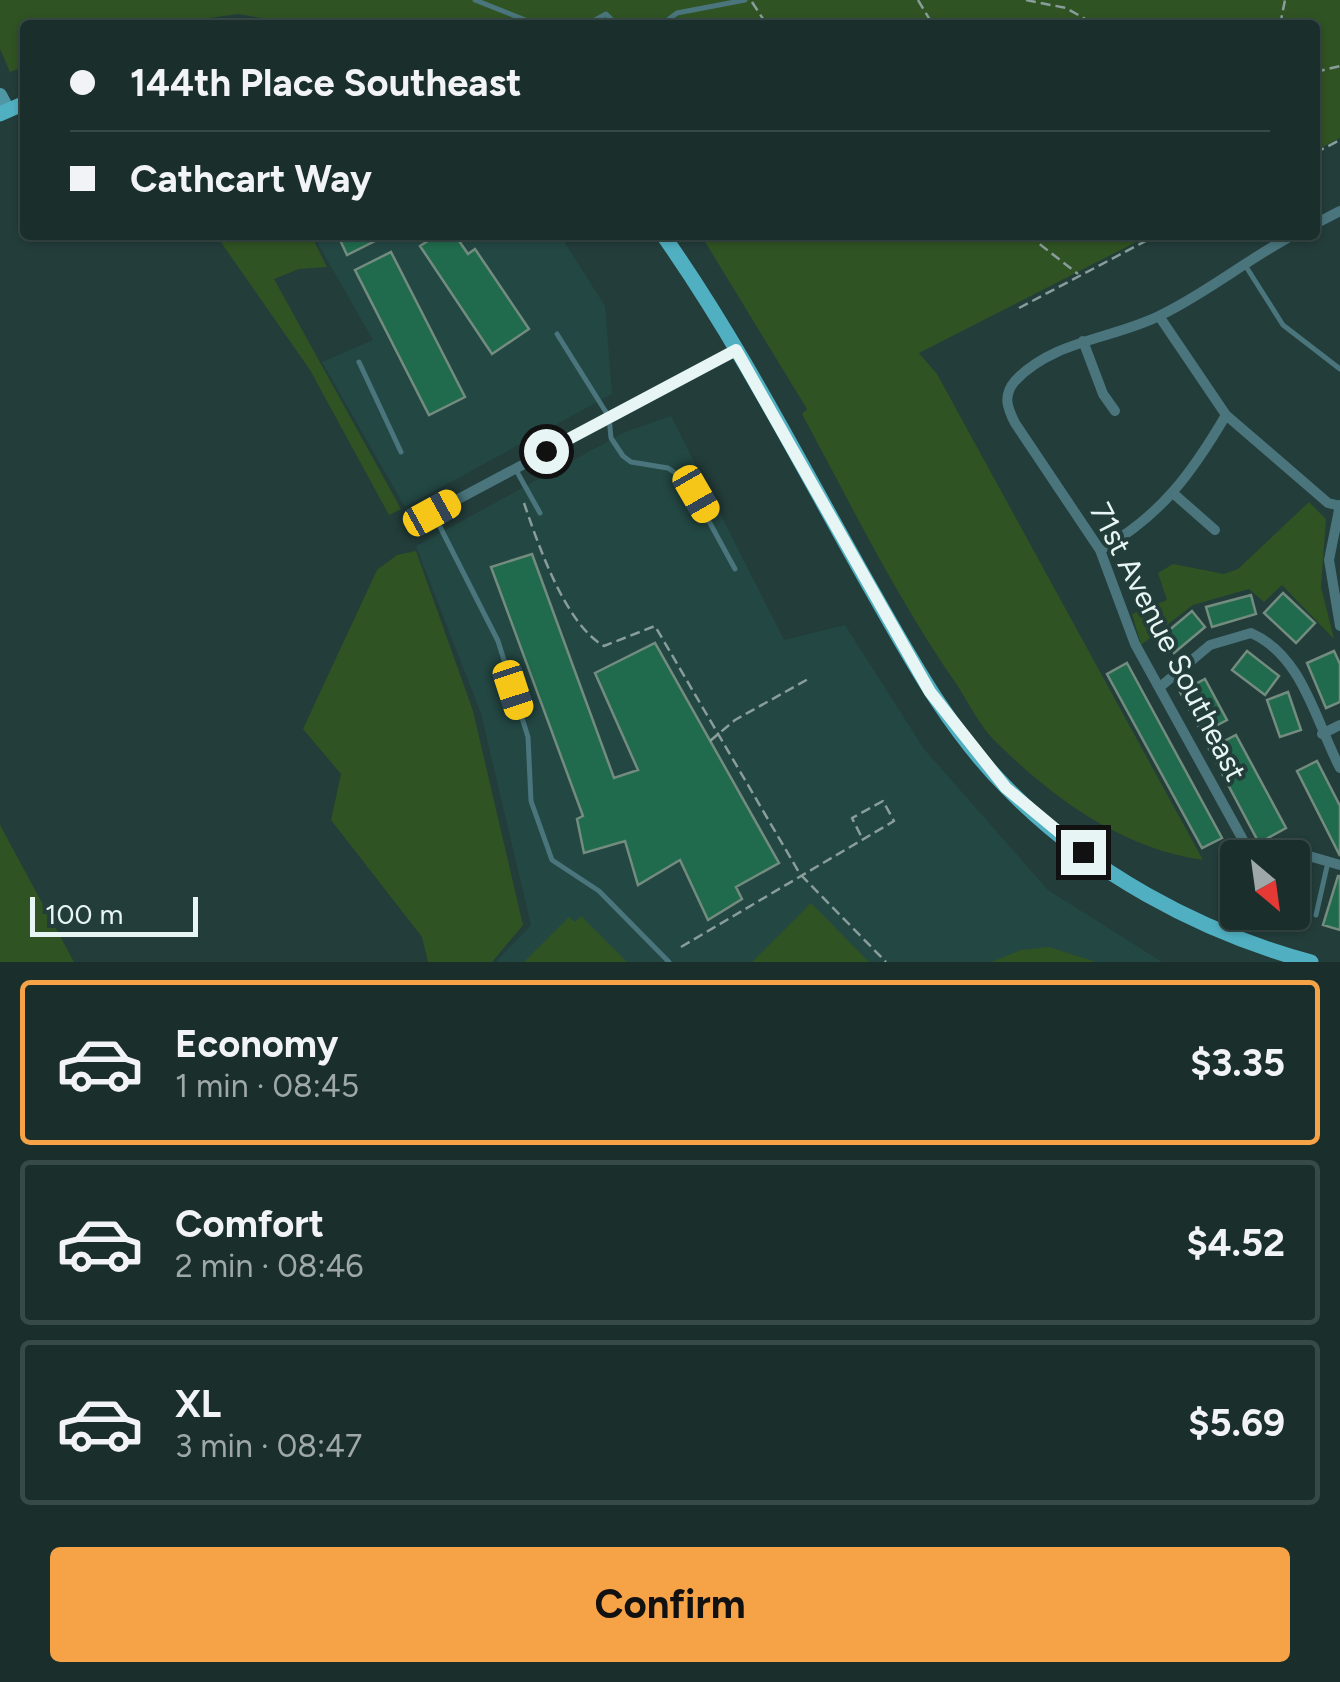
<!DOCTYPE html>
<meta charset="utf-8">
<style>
:root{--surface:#1a2e2c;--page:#233634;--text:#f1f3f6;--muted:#9fa8a9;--line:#384a48;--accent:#f6a247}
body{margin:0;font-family:Figtree,sans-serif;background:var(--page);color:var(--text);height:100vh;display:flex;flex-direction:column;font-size:38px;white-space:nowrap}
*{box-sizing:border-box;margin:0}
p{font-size:32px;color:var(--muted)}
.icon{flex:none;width:55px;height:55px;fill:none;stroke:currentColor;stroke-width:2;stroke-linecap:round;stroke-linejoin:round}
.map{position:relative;height:962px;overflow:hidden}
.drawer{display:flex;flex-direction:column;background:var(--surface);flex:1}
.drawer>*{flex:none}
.top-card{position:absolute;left:20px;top:20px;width:1300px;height:220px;border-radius:10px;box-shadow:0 2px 8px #0004,0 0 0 2px var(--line);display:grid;align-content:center;height:220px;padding:0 50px;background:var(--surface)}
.needle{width:65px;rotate:151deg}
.fabs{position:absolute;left:1220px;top:840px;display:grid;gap:20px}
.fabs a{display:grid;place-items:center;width:90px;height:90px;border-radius:10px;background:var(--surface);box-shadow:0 2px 8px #0004,0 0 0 2px var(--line);font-size:50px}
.scale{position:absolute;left:30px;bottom:25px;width:168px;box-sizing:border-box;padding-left:10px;border:5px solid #e7f6f4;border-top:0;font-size:28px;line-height:35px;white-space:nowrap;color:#e7f6f4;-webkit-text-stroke:8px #233d3a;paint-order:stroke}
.end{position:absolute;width:45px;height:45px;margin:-22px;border:12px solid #e7f6f4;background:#111;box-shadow:0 0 0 5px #111}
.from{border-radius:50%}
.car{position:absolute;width:30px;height:60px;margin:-30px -15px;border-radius:12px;box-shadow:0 0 8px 2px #0007;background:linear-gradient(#f5c518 24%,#345 0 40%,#f5c518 0 76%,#345 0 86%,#f5c518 0)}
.top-card b{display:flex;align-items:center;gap:35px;height:95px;font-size:38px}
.top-card b+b{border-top:2px solid var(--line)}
.top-card i{width:25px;height:25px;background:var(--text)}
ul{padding:18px 0 0;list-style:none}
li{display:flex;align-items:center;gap:30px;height:165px;margin:0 20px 15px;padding:0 30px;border:5px solid var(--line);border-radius:10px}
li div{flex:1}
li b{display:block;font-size:38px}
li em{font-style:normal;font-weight:700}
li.selected{border-color:var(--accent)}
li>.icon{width:90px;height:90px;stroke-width:1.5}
.action{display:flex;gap:20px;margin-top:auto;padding:20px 50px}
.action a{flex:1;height:115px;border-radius:10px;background:var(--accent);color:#111;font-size:40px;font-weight:700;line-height:115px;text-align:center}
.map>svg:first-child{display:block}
.built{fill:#234743}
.green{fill:#305323}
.building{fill:#206b4d;stroke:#748c7f;stroke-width:2.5}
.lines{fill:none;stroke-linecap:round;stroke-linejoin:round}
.path{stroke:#899d9b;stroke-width:2.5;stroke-dasharray:10 5;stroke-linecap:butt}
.lane{stroke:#4a757d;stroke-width:5}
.street{stroke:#4a757d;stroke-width:10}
.secondary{stroke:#4f97a4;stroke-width:14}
.primary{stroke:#50b0c2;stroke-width:15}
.route{stroke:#e7f6f4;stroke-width:12}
.labels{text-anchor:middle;stroke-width:8;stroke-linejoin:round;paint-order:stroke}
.street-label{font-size:30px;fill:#e7f6f4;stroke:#233d3a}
</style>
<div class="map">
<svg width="1340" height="962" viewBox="0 0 1340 962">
<rect width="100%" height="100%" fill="#233d3a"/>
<!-- built -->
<path class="built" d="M313,235H560L605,306L612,394L405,507L322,362L373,340Z
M671,416L784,640L845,625L924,749L1048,890L1162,962H496L531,925L481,714L416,546L625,432Z"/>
<!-- green -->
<path class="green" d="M0,0H1340V138L1315,151V25H304L238,14L160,25H25V66L10,72L0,49Z
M216,235H311L327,267L299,269L274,279L401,509L389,515L310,370Z
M701,235H1150L919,353L937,374L1203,860C1121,848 1054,799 996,742C980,727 969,703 957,685C898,600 851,505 802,414L807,409Z
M1309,502L1326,519L1321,587L1334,639L1282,585L1264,602L1249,589L1193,605L1141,645L1132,614L1167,600L1158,573L1173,564L1224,574L1238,569Z
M416,551L473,711L523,925L492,962H428L422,937L331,820L341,774L303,729L377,570L397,555Z
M0,825L74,962H0Z
M811,903L869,962H752Z
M581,916L627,962H524L569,917L575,922Z
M1049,947L1096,962H991L1021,950Z"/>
<!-- building -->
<path class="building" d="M355,235H372L375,241L347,255L341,242Z
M437,235H455L468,254L475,249L529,329L492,354L420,246Z
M391,252L465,397L429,415L355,270Z
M532,554L614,778L638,770L595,673L655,643L779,863L736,887L742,899L708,920L680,860L638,885L625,841L584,853L577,819L583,816L491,567Z
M1283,593L1315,623L1296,643L1264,613Z
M1251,595L1256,614L1212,627L1206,607Z
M1192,611L1205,627L1174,653L1161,637Z
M1247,651L1279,676L1265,695L1232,670Z
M1334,651L1340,664V702L1326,708L1307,663Z
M1127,663L1222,838L1202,848L1107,674Z
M1205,679L1227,720L1202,733L1180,692Z
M1288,692L1301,730L1280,737L1267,700Z
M1236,735L1286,828L1259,843L1209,749Z
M1317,761L1340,806V856L1297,771Z
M1292,872L1306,876L1296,915H1292Z
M1338,876H1340V930L1323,925Z"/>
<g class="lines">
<!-- path -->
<path class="path" d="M918,0L933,25
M1026,0L1066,8L1096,25
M752,2L767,25
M1280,25L1285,0
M1315,72L1340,66
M1315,153L1340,140
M1028,235L1078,274
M1019,308L1157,235
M524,503C538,544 565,624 604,646L655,626L800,874L886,962
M710,741L735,720L810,678
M681,947L894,821L883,801L852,818L862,838"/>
<!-- lane -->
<path class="lane" d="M475,0L538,25
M586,25L606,14L617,25
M661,25L677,13L745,0
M1245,265L1283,325L1340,369
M557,334L609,417L611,438L623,456L631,462L668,468L687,481L735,569
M359,362L401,452
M516,470L540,513
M434,515L498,641L528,737L531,801L552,860L599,891L669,962
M1316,915L1328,862"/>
<!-- street -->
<path class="street" d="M1315,224L1340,211
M1159,316L1226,415L1328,503L1340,506
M1083,341L1103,394L1115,411
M1174,494L1215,530
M1340,505L1329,560L1340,626
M419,520L736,351
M1100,550C1160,517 1192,473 1226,415
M1160,687L1210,645L1251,633C1303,656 1315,720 1340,768
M1322,734L1340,725
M1259,858L1248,849L1135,644L1100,550L1015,423C1008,409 1002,396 1015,381C1053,340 1114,339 1161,315C1208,292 1248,259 1293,235
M1270,858L1288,850L1340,865"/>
<!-- secondary -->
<path class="secondary" d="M0,95L8,110"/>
<!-- primary -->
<path class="primary" d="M0,114L25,103
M663,235C741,346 803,469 870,587C910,657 948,729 1006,787C1087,871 1199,932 1311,962"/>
</g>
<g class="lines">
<!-- route -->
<path class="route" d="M546,451L736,350L930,692L1006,788L1083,852"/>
</g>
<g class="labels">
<!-- street labels -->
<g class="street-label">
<text transform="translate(1168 642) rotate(63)" y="10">71st Avenue Southeast</text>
</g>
</g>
</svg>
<div class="fabs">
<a><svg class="needle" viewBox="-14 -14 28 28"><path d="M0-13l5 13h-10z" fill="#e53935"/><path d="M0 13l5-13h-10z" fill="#9fa8a9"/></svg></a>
</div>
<div class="scale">100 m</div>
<i class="end from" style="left:546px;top:451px"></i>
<i class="end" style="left:1083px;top:852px"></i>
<i class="car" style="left:696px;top:494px;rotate:150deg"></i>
<i class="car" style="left:432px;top:513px;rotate:61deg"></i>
<i class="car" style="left:513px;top:690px;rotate:162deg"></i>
<div class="top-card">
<b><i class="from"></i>144th Place Southeast</b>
<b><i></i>Cathcart Way</b>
</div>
</div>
<section class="drawer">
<ul>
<li class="selected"><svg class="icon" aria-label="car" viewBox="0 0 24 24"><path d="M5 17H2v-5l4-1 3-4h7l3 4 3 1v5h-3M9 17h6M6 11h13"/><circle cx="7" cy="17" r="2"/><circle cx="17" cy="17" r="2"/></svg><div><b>Economy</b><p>1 min · 08:45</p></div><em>$3.35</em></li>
<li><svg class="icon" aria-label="car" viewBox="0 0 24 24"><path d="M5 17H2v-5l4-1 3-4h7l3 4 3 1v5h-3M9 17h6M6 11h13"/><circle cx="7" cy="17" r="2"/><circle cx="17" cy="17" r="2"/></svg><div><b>Comfort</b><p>2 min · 08:46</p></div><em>$4.52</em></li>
<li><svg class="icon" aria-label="car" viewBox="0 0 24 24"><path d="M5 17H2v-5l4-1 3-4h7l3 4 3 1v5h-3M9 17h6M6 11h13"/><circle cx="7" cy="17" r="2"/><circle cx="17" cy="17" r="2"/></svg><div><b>XL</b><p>3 min · 08:47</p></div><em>$5.69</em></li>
</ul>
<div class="action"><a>Confirm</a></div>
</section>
